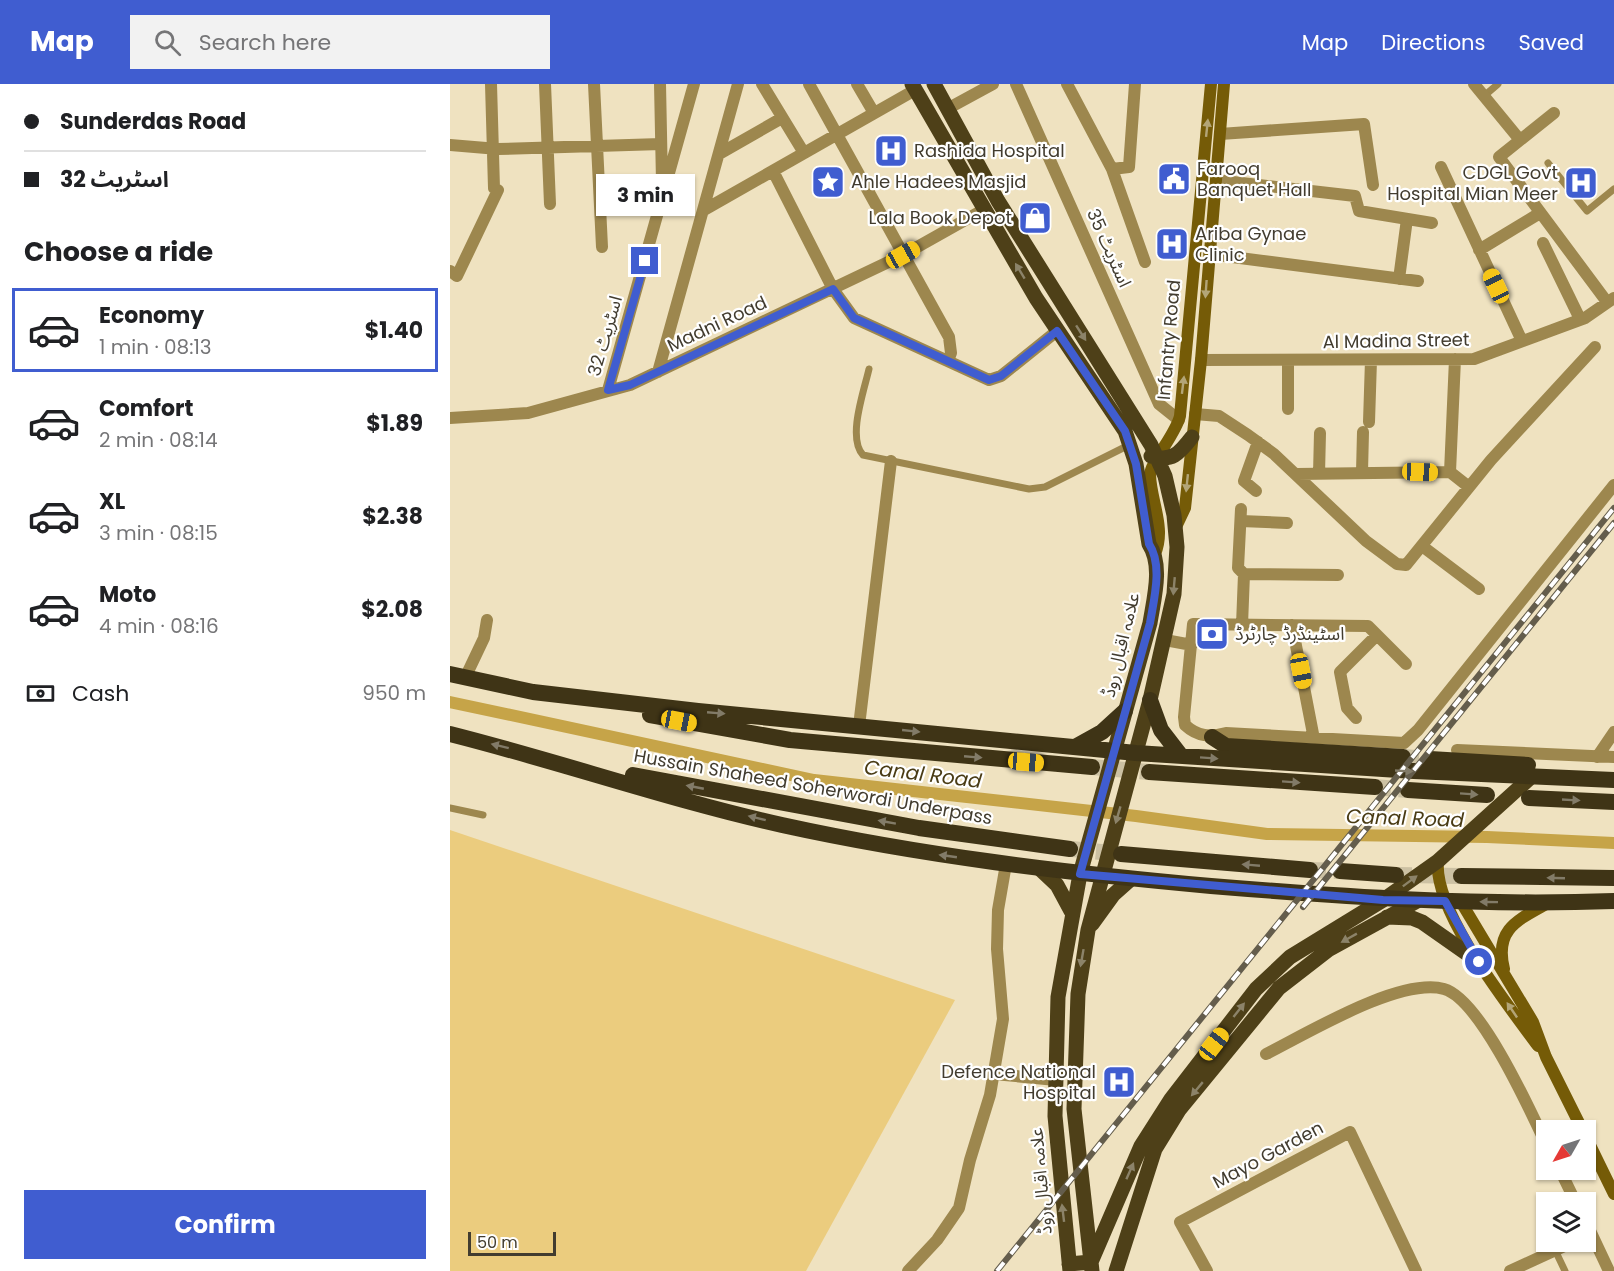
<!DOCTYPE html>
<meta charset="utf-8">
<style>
:root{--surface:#fff;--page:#f2f2f2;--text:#202124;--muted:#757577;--line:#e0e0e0;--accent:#405dd0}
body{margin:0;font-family:Poppins,"Noto Sans Arabic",sans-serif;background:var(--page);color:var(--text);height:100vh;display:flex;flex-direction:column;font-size:22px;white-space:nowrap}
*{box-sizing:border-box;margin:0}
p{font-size:20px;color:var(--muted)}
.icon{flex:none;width:33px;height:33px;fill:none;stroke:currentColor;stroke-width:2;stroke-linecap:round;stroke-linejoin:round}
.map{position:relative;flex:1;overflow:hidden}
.sheet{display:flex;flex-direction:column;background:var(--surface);width:450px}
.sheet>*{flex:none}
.top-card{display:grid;align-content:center;height:132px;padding:0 24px;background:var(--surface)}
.needle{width:39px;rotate:231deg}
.controls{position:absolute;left:1086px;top:1036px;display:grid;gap:12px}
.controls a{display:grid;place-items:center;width:60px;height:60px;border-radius:0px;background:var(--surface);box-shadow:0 2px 4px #0004;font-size:30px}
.scale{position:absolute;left:18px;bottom:15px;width:88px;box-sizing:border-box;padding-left:6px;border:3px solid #423c2f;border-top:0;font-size:16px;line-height:21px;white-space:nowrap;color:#423c2f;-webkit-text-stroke:4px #fff;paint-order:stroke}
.end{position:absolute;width:27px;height:27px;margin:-14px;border:8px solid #405dd0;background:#fff;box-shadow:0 0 0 3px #fff}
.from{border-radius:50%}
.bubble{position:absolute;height:42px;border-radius:0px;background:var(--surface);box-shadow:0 2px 4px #0004;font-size:20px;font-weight:700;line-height:42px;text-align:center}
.car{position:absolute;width:18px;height:36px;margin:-18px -9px;border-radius:8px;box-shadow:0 0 4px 2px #0007;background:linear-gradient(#f5c518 24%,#345 0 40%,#f5c518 0 76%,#345 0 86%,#f5c518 0)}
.top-card b{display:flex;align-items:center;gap:21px;height:57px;font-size:22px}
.top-card b+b{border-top:2px solid var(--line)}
.top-card i{width:15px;height:15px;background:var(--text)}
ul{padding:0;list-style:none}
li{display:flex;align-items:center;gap:18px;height:84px;margin:0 12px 9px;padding:0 12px;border:3px solid transparent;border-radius:0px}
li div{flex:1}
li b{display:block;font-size:22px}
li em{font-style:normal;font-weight:700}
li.on{border-color:var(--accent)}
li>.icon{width:54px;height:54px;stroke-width:1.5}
h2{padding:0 24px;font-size:27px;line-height:72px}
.pay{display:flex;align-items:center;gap:15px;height:66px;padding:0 24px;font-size:22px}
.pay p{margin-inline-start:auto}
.action{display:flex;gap:12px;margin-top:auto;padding:12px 24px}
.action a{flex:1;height:69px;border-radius:0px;background:var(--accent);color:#fff;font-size:24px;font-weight:700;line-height:69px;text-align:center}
header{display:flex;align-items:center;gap:36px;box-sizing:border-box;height:84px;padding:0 30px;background:var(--accent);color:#fff}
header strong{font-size:28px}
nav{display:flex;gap:33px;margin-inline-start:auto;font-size:21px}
.search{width:420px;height:54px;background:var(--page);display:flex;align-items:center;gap:15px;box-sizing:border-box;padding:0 21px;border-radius:0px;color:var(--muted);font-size:22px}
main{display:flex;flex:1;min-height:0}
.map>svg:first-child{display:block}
.green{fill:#ebcc7e}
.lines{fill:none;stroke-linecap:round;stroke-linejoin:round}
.canal{stroke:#c6a448;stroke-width:12}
.trunk-tunnel{stroke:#ccc1a3;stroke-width:16;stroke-dasharray:16 8;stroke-linecap:butt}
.service{stroke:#9d874e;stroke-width:7}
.minor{stroke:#9d874e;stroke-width:12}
.secondary{stroke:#755b07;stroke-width:12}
.primary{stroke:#4e4018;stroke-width:15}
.trunk{stroke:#3f3416;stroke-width:16}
.rail-casing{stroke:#645d4c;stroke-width:6}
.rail{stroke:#fff;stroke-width:4;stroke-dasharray:11;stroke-linecap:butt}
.wall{fill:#9a8f73}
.building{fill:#b3a686;stroke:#7d745e;stroke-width:1.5}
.oneway{fill:#b3a577}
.oneway2{fill:#8c8369}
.oneway3{fill:#827b68}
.route{stroke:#405dd0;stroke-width:8}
.labels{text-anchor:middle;stroke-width:4.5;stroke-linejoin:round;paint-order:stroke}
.poi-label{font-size:18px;fill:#423c2f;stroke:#fff;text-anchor:start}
.street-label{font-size:18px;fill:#423c2f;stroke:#fff}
.water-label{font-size:20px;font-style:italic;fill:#493b14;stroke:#fff}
</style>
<header>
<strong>Map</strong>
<div class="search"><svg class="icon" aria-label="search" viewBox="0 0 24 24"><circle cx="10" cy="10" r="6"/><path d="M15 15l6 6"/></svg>Search here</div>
<nav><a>Map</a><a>Directions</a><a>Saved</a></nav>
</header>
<main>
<section class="sheet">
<div class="top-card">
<b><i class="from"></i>Sunderdas Road</b>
<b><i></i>اسٹریٹ 32</b>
</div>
<h2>Choose a ride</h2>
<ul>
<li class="on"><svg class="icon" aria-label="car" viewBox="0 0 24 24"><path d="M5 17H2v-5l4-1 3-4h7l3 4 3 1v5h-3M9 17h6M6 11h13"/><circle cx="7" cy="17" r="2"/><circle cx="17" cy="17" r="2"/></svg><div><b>Economy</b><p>1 min · 08:13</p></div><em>$1.40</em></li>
<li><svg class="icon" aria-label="car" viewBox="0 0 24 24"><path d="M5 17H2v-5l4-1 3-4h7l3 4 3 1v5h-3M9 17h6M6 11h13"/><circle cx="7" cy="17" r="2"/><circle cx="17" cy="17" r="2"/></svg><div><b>Comfort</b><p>2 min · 08:14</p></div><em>$1.89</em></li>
<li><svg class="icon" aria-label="car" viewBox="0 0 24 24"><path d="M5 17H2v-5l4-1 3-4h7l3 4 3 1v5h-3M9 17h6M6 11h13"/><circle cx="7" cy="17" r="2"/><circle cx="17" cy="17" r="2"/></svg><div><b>XL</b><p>3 min · 08:15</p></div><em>$2.38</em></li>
<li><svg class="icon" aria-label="car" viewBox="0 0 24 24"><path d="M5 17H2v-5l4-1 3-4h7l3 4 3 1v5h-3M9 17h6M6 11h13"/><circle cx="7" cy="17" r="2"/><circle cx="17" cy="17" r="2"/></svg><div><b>Moto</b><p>4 min · 08:16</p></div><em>$2.08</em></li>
</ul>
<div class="pay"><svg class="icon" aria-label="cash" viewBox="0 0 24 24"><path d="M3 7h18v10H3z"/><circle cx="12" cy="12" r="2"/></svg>Cash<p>950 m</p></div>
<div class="action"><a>Confirm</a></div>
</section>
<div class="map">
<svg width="1164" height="1187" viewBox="0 0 1164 1187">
<rect width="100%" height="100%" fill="#efe2c0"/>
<!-- green -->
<path class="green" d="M0,746L505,916L356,1187H0Z"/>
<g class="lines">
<!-- canal -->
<path class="canal" d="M0,618L364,696L686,732L817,750L1037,753L1164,759"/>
<!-- trunk-tunnel -->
<path class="trunk-tunnel" d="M953,673L980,675
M642,683L699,688
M925,703L958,706
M622,765L671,770
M860,786L890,787
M946,791L1011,792"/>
<!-- service -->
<path class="service" d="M1034,12L1048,0
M1098,79L1137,127L1164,105
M419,285C414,307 397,354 413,371L579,405L595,403L681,360
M0,724L33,731
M1105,1166L1115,1187"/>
<!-- minor -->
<path class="minor" d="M95,0L100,120
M144,0L152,163
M210,0L212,98
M312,0L354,69
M359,0L499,253L501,269L498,277
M407,0L424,29
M566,0L709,320L729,336
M617,0L662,85L695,178
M1024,0L1070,56
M497,25L543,0
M1104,29L1049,73L1157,218
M770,50L914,40L923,101
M0,61L48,65L211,60
M269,70L332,34
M991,83L1072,257
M662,85L679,83L685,0
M323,87L383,205L404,234L539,296L551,292L607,247
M766,96L905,112L909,127L982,139
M254,126L465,6
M1093,159L1130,235
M1029,166L1090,129
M759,170L968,197
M0,187L7,192L48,106L44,104L41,0
M949,195L957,135
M751,276L1024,275L1135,234L1164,214
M208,288L288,0
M158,306L244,0
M838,325V276
M745,330L769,332L798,351L824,370L916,457L947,480L956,481L1041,376L1145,263
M0,334L78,329L180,301L453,171L533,126
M919,338L921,276
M912,388L913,348
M1000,388L1005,275
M847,390L1000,388L1019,403
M869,390L870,349
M806,407L794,397L808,358
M791,425L788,484L794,490L792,541
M791,437L837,439
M972,462L1029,505
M794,490L888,491
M842,541L864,655
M715,556L742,561
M956,580L918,542L743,540L734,633L735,641C748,653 760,653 776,649L954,659L968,646L1164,401
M15,594L34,554L37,536
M906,634L897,624L890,588L927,551
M409,642L441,377
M1007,666L1164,673
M1147,673L1164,648
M816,970C858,949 950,893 994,905C1030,915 1080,1026 1096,1060
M544,990L606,996
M1110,1086L1126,1119
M1136,1138L1159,1187
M458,1187L487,1156L509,1124L520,1076L540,1011L553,935L547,865L548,826L556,780
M757,1187L730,1138L900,1048L966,1187
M1060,1187L1123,1158"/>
<!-- secondary -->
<path class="secondary" d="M726,443L735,424L751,276L774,0
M705,470C716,444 701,418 700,391C700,379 726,350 730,332L761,0
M988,777C983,827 1058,921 1088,962
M1011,818L1083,938L1096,973L1133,1047
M1054,885C1044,845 1068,836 1098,819
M1136,1053L1164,1110"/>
<!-- primary -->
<path class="primary" d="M462,0L586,214L675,347L686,380L699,460C713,481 704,514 700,539L630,790L608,913L605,1032L620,1187
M484,0L548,117L701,361L715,392L724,431L727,463L724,510L700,616L638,846L628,910L624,1025L642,1187
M701,372C722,378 729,370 742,353
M590,785L607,801L621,827
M937,833L962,834L972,838L1029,878
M642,840L663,811L681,795
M619,1180L641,1178L691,1062L721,1015L806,905L840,873L933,816L988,777L1081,693
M666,1187L705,1065L729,1026L829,904L878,866L969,816"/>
<!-- trunk -->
<path class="trunk" d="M0,590L83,608L248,627L686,669L964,687L1164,696
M700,616L711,646L731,672
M200,631L340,656L642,683
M0,650C111,678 220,716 332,741C473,772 617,789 761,802C895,813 1029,822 1164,817
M762,653L776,662L953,673
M625,663L652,648L675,627
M980,675L1078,681
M699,688L925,703
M183,691L469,744L620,765
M958,706L1037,711
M1079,714L1164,718
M671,770L860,786
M890,787L946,791
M1011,792L1164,794"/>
<defs>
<path id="rail" d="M853,823L1164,439
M547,1187L1164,424"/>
</defs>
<!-- rail casing -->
<use href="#rail" class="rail-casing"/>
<!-- rail -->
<use href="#rail" class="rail"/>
</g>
<!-- wall -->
<path class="wall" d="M750,535H773V559H752Z"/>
<!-- building -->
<path class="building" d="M750,535H773V552L752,553Z"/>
<!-- one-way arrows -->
<defs><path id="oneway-solid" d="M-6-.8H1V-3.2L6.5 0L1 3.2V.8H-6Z" transform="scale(1.5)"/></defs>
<g class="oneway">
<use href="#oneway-solid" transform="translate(757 44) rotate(-84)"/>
<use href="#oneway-solid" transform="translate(756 205) rotate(94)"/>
<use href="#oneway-solid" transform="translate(733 301) rotate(-83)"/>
<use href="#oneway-solid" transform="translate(737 399) rotate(96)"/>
<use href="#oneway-solid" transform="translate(1062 926) rotate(-124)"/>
</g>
<g class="oneway2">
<use href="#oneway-solid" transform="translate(570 187) rotate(-121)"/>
<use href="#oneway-solid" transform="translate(631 249) rotate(57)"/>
<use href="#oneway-solid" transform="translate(724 502) rotate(95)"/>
<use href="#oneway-solid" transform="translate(668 731) rotate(106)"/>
<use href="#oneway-solid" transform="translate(960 797) rotate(-37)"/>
<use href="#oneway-solid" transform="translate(899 854) rotate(151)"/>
<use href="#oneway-solid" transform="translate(632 874) rotate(100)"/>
<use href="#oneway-solid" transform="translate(789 926) rotate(-52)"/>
<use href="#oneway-solid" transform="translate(747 1005) rotate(130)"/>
<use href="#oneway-solid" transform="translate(680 1087) rotate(-66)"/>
<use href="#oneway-solid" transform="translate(613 1129) rotate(-97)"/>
</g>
<g class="oneway3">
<use href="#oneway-solid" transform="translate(266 629) rotate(5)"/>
<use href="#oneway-solid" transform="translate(461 647) rotate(6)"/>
<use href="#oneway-solid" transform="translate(50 662) rotate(-166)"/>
<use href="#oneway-solid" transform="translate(523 673) rotate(5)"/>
<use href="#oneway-solid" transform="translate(759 674) rotate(4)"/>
<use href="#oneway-solid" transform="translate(954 687) rotate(3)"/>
<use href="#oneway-solid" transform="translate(841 698) rotate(4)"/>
<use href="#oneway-solid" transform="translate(245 703) rotate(-169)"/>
<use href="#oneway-solid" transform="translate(1019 710) rotate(4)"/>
<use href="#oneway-solid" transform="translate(1121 716) rotate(3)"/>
<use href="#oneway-solid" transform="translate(307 734) rotate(-166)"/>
<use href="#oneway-solid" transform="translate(437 738) rotate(-170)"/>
<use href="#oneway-solid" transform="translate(498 772) rotate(-172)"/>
<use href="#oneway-solid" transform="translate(801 781) rotate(-175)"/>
<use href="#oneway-solid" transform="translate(1106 794) rotate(-178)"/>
<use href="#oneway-solid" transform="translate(1039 818) rotate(-179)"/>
</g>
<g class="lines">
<!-- route -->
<path class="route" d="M195,177L158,306L180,301L383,205L404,234L539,296L551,292L607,247L675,347L686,380L699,460C713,481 704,515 700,539L630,790L933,816L995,817L1029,878"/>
</g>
<!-- icons -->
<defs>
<symbol id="hospital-square" viewBox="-11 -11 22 22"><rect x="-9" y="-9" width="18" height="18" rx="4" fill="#405dd0" stroke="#fff"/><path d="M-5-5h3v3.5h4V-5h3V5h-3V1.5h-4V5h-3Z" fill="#fff"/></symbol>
<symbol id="civic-square" viewBox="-11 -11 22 22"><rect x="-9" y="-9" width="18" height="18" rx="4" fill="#405dd0" stroke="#fff"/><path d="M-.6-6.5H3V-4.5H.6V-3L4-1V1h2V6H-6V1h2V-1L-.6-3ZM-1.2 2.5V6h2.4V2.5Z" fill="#fff"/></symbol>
<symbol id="sight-square" viewBox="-11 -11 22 22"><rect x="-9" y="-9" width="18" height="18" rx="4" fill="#405dd0" stroke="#fff"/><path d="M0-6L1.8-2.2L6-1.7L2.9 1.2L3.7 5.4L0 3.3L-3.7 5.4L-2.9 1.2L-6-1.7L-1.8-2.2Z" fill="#fff"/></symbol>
<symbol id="shop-square" viewBox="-11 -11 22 22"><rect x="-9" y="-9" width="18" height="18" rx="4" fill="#405dd0" stroke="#fff"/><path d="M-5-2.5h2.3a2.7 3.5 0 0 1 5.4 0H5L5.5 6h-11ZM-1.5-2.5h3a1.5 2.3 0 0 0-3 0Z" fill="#fff"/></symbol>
<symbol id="bank-square" viewBox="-11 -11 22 22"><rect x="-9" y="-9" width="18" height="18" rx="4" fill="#405dd0" stroke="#fff"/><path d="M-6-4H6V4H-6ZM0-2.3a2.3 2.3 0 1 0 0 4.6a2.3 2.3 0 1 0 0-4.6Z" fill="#fff"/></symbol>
</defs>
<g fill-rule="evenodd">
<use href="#hospital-square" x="422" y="48" width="38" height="38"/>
<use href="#civic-square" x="705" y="76" width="38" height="38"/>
<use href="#sight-square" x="359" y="79" width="38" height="38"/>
<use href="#hospital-square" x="1112" y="80" width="38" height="38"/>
<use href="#shop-square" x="566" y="115" width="38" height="38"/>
<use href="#hospital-square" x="703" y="141" width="38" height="38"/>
<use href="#bank-square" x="743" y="531" width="38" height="38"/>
<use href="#hospital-square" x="650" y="979" width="38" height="38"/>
</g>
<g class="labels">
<!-- poi labels -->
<g class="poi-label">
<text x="464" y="73">Rashida Hospital</text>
<text x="747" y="91">Farooq<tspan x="747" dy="21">Banquet Hall</tspan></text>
<text x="1108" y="95" text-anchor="end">CDGL Govt<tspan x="1108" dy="21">Hospital Mian Meer</tspan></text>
<text x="401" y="104">Ahle Hadees Masjid</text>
<text x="562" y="140" text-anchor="end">Lala Book Depot</text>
<text x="745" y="156">Ariba Gynae<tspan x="745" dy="21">Clinic</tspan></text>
<text x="785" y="556">اسٹینڈرڈ چارٹرڈ</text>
<text x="646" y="994" text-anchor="end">Defence National<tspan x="646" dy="21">Hospital</tspan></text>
</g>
<!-- street labels -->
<g class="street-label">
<text transform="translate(659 164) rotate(66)" y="6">اسٹریٹ 35</text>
<text transform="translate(267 240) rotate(-25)" y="6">Madni Road</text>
<text transform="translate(155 252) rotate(-74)" y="6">اسٹریٹ 32</text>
<text transform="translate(719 256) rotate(-85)" y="6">Infantry Road</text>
<text transform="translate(946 257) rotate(-1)" y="6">Al Madina Street</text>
<text transform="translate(671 561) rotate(-76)" y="6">علامہ اقبال روڈ</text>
<text transform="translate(363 703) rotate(10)" y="6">Hussain Shaheed Soherwordi Underpass</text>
<text transform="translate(818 1071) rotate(-28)" y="6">Mayo Garden</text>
<text transform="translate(591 1097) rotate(-95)" y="6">علامہ اقبال روڈ</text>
</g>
<!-- water labels -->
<g class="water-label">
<text transform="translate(473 690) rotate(7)" y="7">Canal Road</text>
<text transform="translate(955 734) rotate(2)" y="7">Canal Road</text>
</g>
</g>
</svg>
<div class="controls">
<a><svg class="needle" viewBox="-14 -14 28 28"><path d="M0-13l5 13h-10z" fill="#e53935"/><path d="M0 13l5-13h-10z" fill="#757577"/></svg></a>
<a><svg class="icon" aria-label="layers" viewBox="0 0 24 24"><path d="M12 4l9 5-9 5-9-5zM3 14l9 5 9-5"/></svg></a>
</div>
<div class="scale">50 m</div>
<i class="end from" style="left:1029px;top:878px"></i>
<i class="end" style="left:195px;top:177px"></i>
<div class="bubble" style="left:146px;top:90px;width:99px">3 min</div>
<i class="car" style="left:453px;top:171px;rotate:61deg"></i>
<i class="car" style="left:1046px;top:202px;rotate:335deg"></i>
<i class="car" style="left:970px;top:388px;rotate:92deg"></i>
<i class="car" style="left:851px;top:587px;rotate:169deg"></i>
<i class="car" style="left:229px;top:637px;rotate:101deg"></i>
<i class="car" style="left:576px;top:678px;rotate:95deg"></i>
<i class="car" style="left:764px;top:960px;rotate:38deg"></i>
</div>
</main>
